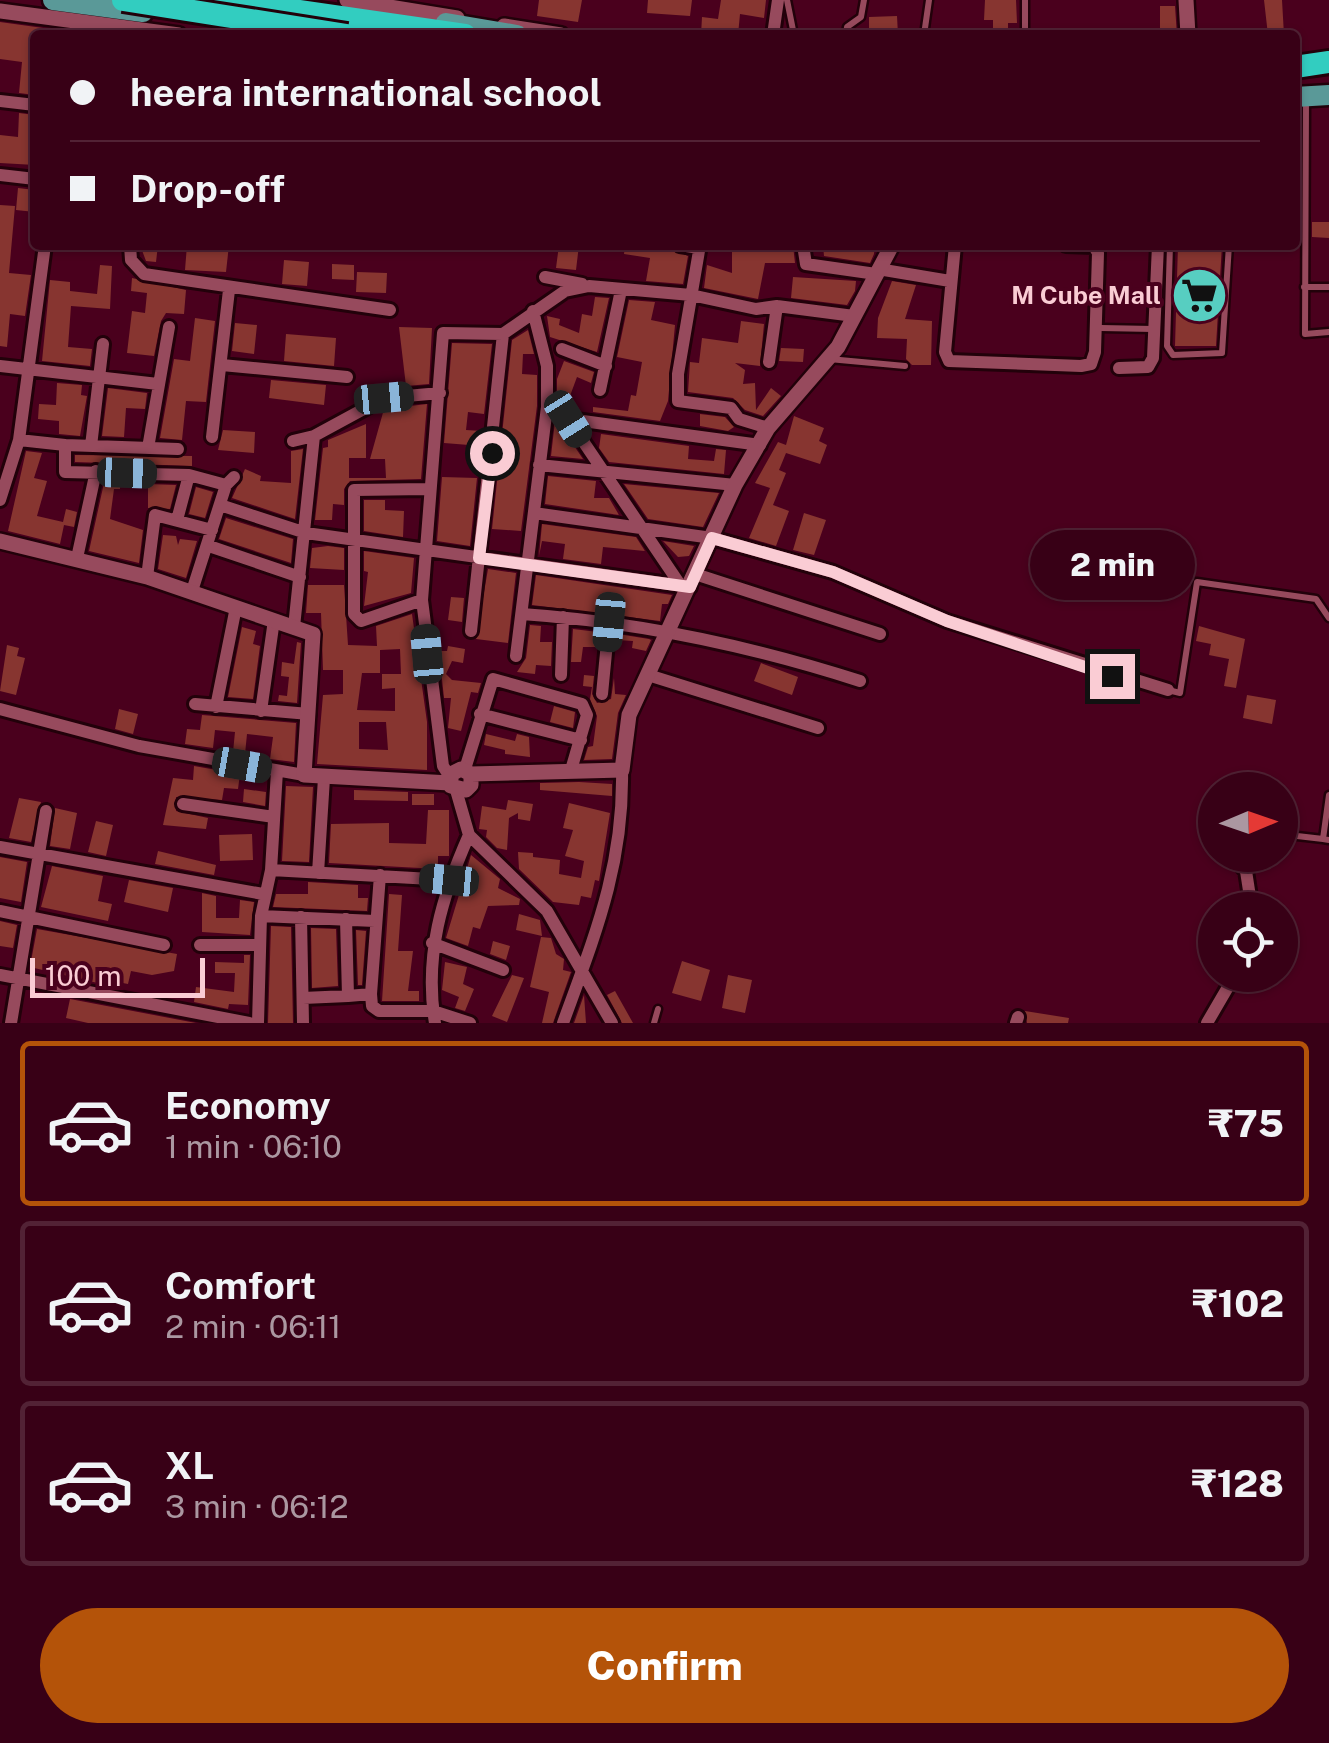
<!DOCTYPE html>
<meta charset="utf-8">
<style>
:root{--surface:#380016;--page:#3f0a1f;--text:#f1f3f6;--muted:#ab97a1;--line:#522235;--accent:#b45309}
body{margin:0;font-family:"Public Sans",sans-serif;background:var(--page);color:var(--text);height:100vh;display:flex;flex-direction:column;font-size:38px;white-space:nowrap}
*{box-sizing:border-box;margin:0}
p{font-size:32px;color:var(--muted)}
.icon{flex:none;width:55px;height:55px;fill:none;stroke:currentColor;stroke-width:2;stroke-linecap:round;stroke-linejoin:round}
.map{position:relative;height:1023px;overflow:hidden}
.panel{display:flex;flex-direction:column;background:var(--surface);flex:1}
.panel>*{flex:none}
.top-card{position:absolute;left:30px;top:30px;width:1270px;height:220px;border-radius:10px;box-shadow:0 2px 8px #0004,0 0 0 2px var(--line);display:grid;align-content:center;height:220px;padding:0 40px;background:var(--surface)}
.needle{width:65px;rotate:88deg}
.controls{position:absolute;left:1198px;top:772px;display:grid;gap:20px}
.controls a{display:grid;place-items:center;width:100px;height:100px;border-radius:50%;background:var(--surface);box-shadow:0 2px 8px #0004,0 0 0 2px var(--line);font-size:50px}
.scale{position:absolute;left:30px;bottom:25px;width:175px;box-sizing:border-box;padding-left:10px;border:5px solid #faccd4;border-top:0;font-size:28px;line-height:35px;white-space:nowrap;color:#faccd4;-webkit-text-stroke:8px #4a001d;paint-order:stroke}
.end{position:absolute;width:45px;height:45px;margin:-22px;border:12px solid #faccd4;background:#111;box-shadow:0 0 0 5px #111}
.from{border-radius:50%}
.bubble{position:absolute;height:70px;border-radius:35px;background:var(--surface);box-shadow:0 2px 8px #0004,0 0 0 2px var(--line);font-size:32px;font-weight:800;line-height:70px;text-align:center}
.car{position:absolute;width:30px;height:60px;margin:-30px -15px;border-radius:12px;box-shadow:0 0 8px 2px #0007;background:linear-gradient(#222 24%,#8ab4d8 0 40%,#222 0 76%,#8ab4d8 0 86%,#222 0)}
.top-card b{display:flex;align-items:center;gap:35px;height:95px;font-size:38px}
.top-card b+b{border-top:2px solid var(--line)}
.top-card i{width:25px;height:25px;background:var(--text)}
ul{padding:18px 0 0;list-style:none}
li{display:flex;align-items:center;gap:30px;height:165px;margin:0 20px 15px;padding:0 20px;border:5px solid var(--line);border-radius:10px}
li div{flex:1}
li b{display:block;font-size:38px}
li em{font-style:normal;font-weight:800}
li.active{border-color:var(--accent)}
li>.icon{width:90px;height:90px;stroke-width:1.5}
.cta{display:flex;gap:20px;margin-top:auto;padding:20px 40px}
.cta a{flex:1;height:115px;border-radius:60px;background:var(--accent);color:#fff;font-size:40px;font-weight:800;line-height:115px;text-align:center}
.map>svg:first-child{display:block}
.building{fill:#873530;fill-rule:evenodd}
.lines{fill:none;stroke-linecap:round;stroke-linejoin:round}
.service-casing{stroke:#22010a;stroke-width:11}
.minor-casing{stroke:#22010a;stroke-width:18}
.tertiary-casing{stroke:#22010a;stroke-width:20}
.primary-casing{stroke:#22010a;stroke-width:25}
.motorway-casing{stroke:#22010a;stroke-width:28}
.service{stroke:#974a5d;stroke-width:6}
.minor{stroke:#974a5d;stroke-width:12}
.tertiary{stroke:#974a5d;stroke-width:15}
.primary{stroke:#5a9998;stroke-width:20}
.motorway{stroke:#32cdc0;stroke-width:22}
.motorway-bridge-casing{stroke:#22010a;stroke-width:28;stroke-linecap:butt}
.motorway-bridge{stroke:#32cdc0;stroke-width:22}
.route{stroke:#faccd4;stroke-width:12}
.labels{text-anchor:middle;stroke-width:8;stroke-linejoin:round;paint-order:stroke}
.poi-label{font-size:25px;font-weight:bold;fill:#faccd4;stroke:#4a001d;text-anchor:end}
</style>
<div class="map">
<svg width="1329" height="1023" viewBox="0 0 1329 1023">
<rect width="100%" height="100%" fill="#4a001d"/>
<!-- building -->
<path class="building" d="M539,0H582L578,22L537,16Z
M648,0H692L690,16L647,13Z
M721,0H766L764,18L740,14L738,35H701L702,17L718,19Z
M985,0H1016L1017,23H1008V35H993V20H984Z
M1264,0H1282L1284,35H1268Z
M1160,6H1175L1177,35H1160Z
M897,16L898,35H869V17Z
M0,22L94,35H35V95L19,93L22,62L0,59Z
M19,113L35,115V165L0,163V135L18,137Z
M18,188L35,190V212L16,210Z
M0,205L15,206L9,273L31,275L25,316L10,314L7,347L0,346Z
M1312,222H1329V238L1312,237Z
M140,245H158L156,262L146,261Z
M187,245H229L226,272L185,270Z
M559,245H579L576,270L556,268Z
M625,245L670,248L688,256L683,284L646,281L650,258L624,254Z
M732,245H793L795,263H765L758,299L704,288L707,265L732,273Z
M823,245H875L874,254L870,263L824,256Z
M1178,245H1222L1216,346H1175Z
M284,260L309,262L307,286L282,284Z
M332,264L354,265V280L332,279Z
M100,265L112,266L110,309L71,306L68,347L92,349L90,366L42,361L50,280L70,282V291L97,294Z
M357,272L387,273L386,293L356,292Z
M793,277L856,281L855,291L847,305L791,298Z
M132,278L186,290L184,314L166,313L161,321L154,356L127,353L132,311L145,313L147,293L131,291Z
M892,281L916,285L905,319L932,321L931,365H912L906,359L907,339L877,338L878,318Z
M595,297L609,298L597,352L550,337L547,316L560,319L559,325L579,333L582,314L592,316Z
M629,300L655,302L651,320L675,325L668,401L660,421L593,412V407L628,411L631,395L636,396L642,362L617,357Z
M195,318L215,321L206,402L186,401L182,440L160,438L174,359L190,361Z
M741,321L764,324L760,366L735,363L745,370L743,384L755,383L756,410L771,388L781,396L763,416L745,410L733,398L688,392L690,362L699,363L702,338L738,343Z
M235,323L257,325L254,354L232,351Z
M399,327L432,328L429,384L406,386Z
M528,330L534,354H523L522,374L537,375V406L521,531L492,529L512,340Z
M286,334L336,338L334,366L284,361Z
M452,343L492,344L484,414L468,412L466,430L482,431L480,456L469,455V445L444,443Z
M781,348L804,349L803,362L779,361Z
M564,361L594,372L591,383L577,377L567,404L557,399V379Z
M271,380L326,385L324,405L269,398Z
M57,383L82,385L81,395L87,396L80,436L59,434V421L38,419L39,404L56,405Z
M108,388L147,393L145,409L126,408L124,437L102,436Z
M427,404L421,479L350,481L344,489V505L333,504L332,520H315L323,448L328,447V440L366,424V458H349V478H386L385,459H370L384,409Z
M700,414L725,417L734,427L728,431L700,426Z
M794,416L824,428L819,441L827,445L820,464L786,453L779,470L786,473L773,505L789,511L776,546L749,538L770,488L755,483L778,442L786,445Z
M555,421L560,425L583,459L551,456Z
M223,430L255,432L254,453L218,450Z
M601,434L689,446L688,459L714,461L716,449L726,450L724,474L609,462L599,448Z
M303,449L295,519L232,498L245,469L261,476L260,481L291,483V451Z
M26,451L42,453L34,478L47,481L37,516L63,522L66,509L77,512L74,527L64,525L60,544L8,531Z
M75,455L192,456V466L75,462Z
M548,476L596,481L594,498H609L619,515L545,504Z
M442,477L477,478L470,546L437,541Z
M104,483H120V489H114L110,519L143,530L139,563L89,551Z
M148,484L176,485L170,509L148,508Z
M624,484L719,493L703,527L648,519Z
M196,487L213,492L205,518L189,514Z
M364,500H385V510L404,511L403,537L364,531Z
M804,513L826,520L814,555L793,550Z
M226,518L293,539L291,563L219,539Z
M542,524L636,537L645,551L603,547L601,564L563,559L565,544L542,541L539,556Z
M163,535L176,536L178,545L180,539L197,541L186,578L158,569Z
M663,541L694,546L689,556L678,557Z
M328,546L344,548V570L310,568L312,548Z
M364,551L414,558L411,593L364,606L368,572L364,571Z
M488,569L516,573L508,643L476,639Z
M536,575L672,595L668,604H662L660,621L532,605Z
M308,585H344L348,645L377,646L376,626L412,614L427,722V770L317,764L323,695L343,694V670H323L321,613H306ZM400,649L401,674H382V689L395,688V711L357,710L362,673H380V650ZM359,722H386L388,750L359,749Z
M451,597L464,598L462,622L448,620Z
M530,625L541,626L540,642H552L551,666L536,665L535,674L517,672L526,658Z
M1199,626L1245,639L1236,688L1224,686L1229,659L1209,655L1211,644L1196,641Z
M242,627L256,631L253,644L260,646L253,699L228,697Z
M573,629L598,632L597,647H583L581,662H571Z
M618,634L649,639L651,640L646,651L632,648L633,641L617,640Z
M297,642L301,643L297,703L278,701L279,695L287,696L289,677L281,676L282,662L294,664Z
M7,645L19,648L17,656L25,658L16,695L0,691Z
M448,646L465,649L463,663L452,661L446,674L452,680L481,683L478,693L471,692L461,731L448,728L451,698H444L439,651H447Z
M761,663L798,677L792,695L754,681Z
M584,675L594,676L592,694L597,703L611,699L614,678L615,694L626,695L618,713L612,759L584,760L588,747L593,746L597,716L590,699L592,687L583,686Z
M1247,695L1276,700L1272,724L1243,718Z
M554,706L575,712L573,728L550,722Z
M119,709L138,714L133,734L115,729Z
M202,715L296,723L294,762L270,759L273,737L247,734L245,754L233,752L235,732L215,730L213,748L185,744L187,729L200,730Z
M486,734L515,741L517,734L529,737L530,757L505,754V750L484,745Z
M194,766L240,774L238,789L224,788L222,800L176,797V811L208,818L206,829L163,825L173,778L193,780Z
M579,782L612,784V796L540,790V783Z
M286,786L313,787L309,862L282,861Z
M244,789L266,792L265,806L243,802Z
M354,790L408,792V801L354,800Z
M412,794H434V805H412Z
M19,798L41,802L31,842L9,838Z
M508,800L533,804L530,821L518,819V813L509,818L507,850L497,848L486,837L487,830L479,829L482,806L506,810Z
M569,803L610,813L599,881L595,880L591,898L581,896L579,905L553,902L519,869L518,852L533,853V857L560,860L559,874L581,878L584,861L565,856L573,830L563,828Z
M55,808L77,813L70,849L50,846Z
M428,810H449V856H438V869L329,863L331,824L389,823V843L426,844Z
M96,821L113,825L106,856L88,852Z
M252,834L253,860L220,861L219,835Z
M158,851L216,865L214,875L155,864Z
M471,855L500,879L498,888L520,899L519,905L488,906L480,929L473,927L468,946L446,938Z
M0,857L27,862L21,902L0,898Z
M52,866L103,876L98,901L112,904L108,921L41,907Z
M129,880L173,888L168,912L124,902Z
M308,882L358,885V898H368L367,911L273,907L276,894H308Z
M202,893L216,896V918H239L240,900L254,902L250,935L202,932Z
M389,894L402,895L398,951H413L408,991H419V1001H382Z
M519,914L540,920L542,936L516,930Z
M0,921L17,925L13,948L0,946Z
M271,926L291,927L293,1023H268Z
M311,928L336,929L338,986L312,988Z
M37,929L177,954L174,971L152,975L131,971L128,984L107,980L106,985L30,967Z
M356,930L366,931L362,985H358Z
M541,937L551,938L556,954L564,959L563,970L571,972L553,1023H542L549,992L530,987Z
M493,941L510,946L506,960L490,954Z
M244,955H250L248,1005L229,1004L228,1009L194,1002L196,987L234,992L235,973H215V962L244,963Z
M682,961L710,970L701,1001L672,993Z
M445,962L467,967L463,984L474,989L465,1011L455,1008L459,997L442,990Z
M512,975L524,978L507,1022L492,1016Z
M728,975L752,980L745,1013L722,1008Z
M615,991L633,1023H622L607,995Z
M584,995L586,1023H574Z
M70,999L196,1023H88L66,1018Z
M1025,1011L1069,1018L1068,1023H1027Z"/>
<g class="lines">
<defs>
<path id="service" d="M787,0L794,35
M846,35L847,27L861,17L864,0
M924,35L929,0
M1025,35V0
M1306,98L1305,334L1329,332
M1170,245L1167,346L1173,355L1222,353L1229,245
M1304,287H1329
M1101,328L1153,329
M829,359L905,366
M1168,690L1180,693L1197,582L1316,599L1329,618
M1329,795L1323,839L1329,840
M1280,834L1323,839
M654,1023L658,1009"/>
<path id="minor" d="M773,35L778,0
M0,101L35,105
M0,175L35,179
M130,245L131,260L144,274L390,310
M680,245L699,248
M700,245L678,374V401L731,408L739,419L768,428
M803,245L806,264L876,274
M955,245L945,352L949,361L1081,366L1091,364L1095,352L1098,253L1094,246L1066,245
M878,269L950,281
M545,277L582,284
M533,311L547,366V407
M562,349L606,366
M769,362L777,306
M222,365L347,377
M0,366L158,384
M1119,368L1148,367L1153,358L1158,245
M600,390L621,290
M568,419L760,445
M212,437L229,290
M19,440L65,445V472L189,475L226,485
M293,441L314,436L384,398L440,393
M65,445L178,449
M91,446L103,344
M148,448L169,327
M539,465L735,485
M0,500L19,440L45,245
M220,505L306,533L690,587
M534,513L712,538L833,572L947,621L1168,690
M177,520L189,475
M209,546L300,577
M77,558L96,471
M695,574L880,634
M147,577L155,515L212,530
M192,591L226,485L234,477
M422,600L361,621L354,614V490L427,489
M522,614C639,622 748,645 860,681
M294,627L314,436
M471,631L503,334
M516,656L547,407L558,409L568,419L681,586
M561,675L563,617
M648,675L818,728
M602,694L609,622
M195,704L309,714
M216,707L236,607
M0,709L139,746L304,775
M261,711L274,620
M480,714L581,740
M465,769L493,679L582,704L587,715L571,770
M450,777L443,766L422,600L443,333L503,334L565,291L589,286L691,295L756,309L777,306L854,316
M456,790L469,835L547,911L612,1023
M183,804L274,817
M0,847L263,894
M1232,855L1246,871L1252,910
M271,870L449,880
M318,873L324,778
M0,911L164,945
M261,916L375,921
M301,917L303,1023
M432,943L503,970
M200,945H260
M0,975L249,1023
M371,994L372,1006L379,1011H433L470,1023
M348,996L371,994L380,875
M303,998L348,996L346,919
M11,1023L46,811
M258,1023L261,916L271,870L277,771
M435,1023C424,955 442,896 469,835
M563,1023C595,935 624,865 622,770
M1016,1023L1018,1017
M1207,1023L1235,975"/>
<path id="tertiary" d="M347,0L457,18
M1186,0L1188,35
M0,11L179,35
M504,26L561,35
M0,541L147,577L313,634L304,775L450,783
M471,774V785L466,790L451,786V774L461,769L471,774L622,770L629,715L735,485L768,428L838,347L892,245"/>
<path id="primary" d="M53,0L143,12
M446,23L517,35
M1295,97L1329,95"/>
<path id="motorway" d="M224,0L465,35
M1295,67L1329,62"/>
</defs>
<!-- service casing -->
<use href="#service" class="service-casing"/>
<!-- minor casing -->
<use href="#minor" class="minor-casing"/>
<!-- tertiary casing -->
<use href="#tertiary" class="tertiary-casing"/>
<!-- primary casing -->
<use href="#primary" class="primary-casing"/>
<!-- motorway casing -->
<use href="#motorway" class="motorway-casing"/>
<!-- service -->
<use href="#service" class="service"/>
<!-- minor -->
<use href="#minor" class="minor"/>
<!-- tertiary -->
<use href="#tertiary" class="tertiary"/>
<!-- primary -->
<use href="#primary" class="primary"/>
<!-- motorway -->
<use href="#motorway" class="motorway"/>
<defs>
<path id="motorway-bridge" d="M123,0L347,35"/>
</defs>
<!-- motorway-bridge casing -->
<use href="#motorway-bridge" class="motorway-bridge-casing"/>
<!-- motorway-bridge -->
<use href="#motorway-bridge" class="motorway-bridge"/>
</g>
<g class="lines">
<!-- route -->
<path class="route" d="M492,453L479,558L690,587L712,538L833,572L947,621L1112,676"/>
</g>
<!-- icons -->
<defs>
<symbol id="supermarket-disc" viewBox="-11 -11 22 22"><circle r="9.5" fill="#57cec1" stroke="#4a001d"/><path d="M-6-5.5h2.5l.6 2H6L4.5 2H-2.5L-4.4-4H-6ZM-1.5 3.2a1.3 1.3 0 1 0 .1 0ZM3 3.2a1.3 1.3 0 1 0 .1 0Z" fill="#111"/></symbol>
</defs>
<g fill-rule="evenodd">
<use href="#supermarket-disc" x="1168" y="264" width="63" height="63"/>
</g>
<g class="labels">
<!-- poi labels -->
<g class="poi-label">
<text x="1161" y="304">M Cube Mall</text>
</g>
</g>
</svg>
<div class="controls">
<a><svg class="needle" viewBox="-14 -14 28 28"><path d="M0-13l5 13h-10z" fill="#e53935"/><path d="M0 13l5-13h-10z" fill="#ab97a1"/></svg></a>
<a><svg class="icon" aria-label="locate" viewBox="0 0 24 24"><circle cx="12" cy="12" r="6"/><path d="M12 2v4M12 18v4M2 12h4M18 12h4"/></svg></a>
</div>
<div class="scale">100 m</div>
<i class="end from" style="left:492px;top:453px"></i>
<i class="end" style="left:1112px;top:676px"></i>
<div class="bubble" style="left:1030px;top:530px;width:165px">2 min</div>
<i class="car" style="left:384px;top:398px;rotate:85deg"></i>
<i class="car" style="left:568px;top:419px;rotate:148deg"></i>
<i class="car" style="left:127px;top:473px;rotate:92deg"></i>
<i class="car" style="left:609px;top:622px;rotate:185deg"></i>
<i class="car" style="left:427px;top:654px;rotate:355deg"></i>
<i class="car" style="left:242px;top:765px;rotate:100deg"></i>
<i class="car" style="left:449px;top:880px;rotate:275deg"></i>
<div class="top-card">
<b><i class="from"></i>heera international school</b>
<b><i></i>Drop-off</b>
</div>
</div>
<section class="panel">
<ul>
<li class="active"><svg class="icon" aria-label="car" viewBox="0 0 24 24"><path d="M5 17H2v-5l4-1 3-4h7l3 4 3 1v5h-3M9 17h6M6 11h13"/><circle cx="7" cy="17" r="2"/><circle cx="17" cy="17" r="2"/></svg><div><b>Economy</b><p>1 min · 06:10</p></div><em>₹75</em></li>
<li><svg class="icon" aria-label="car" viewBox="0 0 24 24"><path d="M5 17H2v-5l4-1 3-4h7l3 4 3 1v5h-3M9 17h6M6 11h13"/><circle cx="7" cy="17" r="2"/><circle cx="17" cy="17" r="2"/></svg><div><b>Comfort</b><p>2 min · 06:11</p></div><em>₹102</em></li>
<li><svg class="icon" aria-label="car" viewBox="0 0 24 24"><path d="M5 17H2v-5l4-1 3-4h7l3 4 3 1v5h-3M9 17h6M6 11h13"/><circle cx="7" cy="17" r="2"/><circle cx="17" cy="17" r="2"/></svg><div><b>XL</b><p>3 min · 06:12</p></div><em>₹128</em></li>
</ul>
<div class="cta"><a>Confirm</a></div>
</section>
